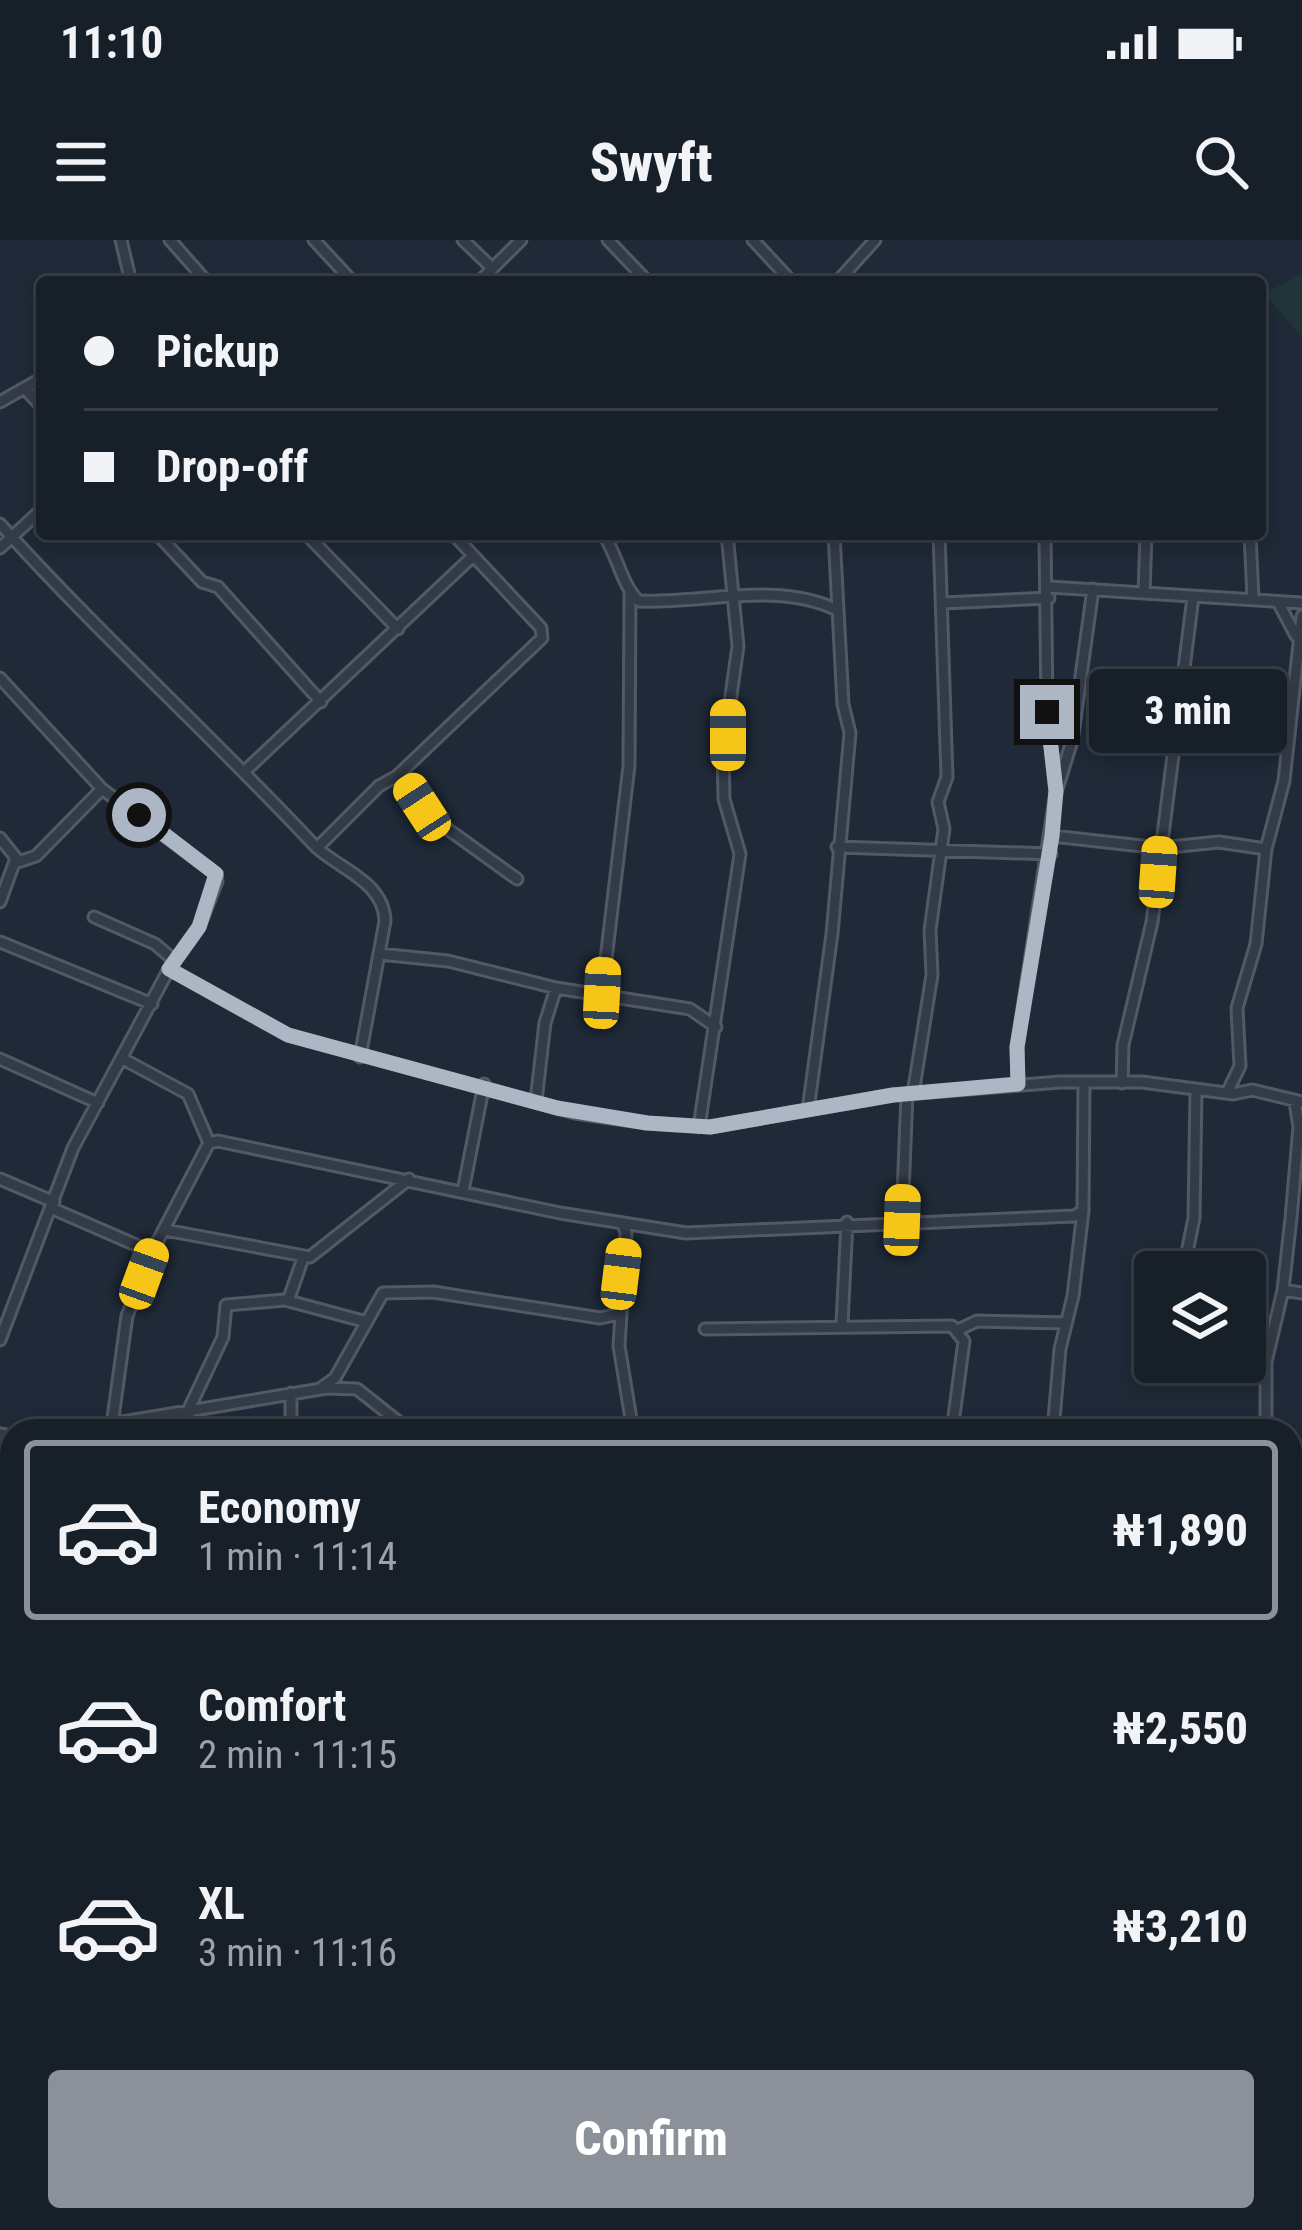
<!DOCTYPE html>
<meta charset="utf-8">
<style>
:root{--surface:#171f29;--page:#242c35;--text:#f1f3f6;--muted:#9ea2a8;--line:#363d46;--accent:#8c9099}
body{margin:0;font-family:"Roboto Condensed",sans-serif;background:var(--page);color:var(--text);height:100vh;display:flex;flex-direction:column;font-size:45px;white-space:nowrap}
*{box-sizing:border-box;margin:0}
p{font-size:39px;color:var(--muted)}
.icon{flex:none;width:66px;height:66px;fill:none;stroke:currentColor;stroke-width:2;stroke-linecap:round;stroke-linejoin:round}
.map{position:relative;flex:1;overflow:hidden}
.details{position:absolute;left:0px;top:1179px;width:1302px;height:813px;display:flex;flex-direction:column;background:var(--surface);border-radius:36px 36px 0 0;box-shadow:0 6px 18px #0003,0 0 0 3px var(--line)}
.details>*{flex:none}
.top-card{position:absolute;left:36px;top:36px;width:1230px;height:264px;border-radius:12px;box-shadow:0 6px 18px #0003,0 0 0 3px var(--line);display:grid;align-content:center;height:264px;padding:0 48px;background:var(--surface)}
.buttons{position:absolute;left:1134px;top:1011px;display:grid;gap:24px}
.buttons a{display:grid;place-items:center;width:132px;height:132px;border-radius:12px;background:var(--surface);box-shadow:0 6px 18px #0003,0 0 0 3px var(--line);font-size:60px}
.end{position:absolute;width:54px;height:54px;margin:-27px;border:15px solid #adb6c4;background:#111;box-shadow:0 0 0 6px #111}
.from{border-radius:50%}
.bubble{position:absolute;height:84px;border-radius:12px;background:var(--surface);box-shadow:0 6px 18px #0003,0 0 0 3px var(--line);font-size:39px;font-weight:800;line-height:84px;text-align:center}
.car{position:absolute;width:36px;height:72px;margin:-36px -18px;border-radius:15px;box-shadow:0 0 9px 3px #0007;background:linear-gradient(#f5c518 24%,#345 0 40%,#f5c518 0 76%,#345 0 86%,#f5c518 0)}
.top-card b{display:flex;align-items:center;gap:42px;height:114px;font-size:45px}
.top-card b+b{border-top:3px solid var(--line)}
.top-card i{width:30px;height:30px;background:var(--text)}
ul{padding:21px 0 0;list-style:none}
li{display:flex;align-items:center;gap:36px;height:180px;margin:0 24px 18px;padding:0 24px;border:6px solid transparent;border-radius:12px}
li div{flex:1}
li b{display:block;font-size:45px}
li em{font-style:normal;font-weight:800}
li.active{border-color:var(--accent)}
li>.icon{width:108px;height:108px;stroke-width:1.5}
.cta{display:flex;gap:24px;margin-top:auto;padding:24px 48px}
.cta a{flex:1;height:138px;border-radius:12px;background:var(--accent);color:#fff;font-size:48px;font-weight:800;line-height:138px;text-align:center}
.status{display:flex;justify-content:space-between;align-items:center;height:84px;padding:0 60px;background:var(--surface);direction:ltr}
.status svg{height:33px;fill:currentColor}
header{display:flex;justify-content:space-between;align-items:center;height:156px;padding:0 48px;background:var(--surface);font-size:54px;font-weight:800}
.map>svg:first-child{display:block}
.green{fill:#213538}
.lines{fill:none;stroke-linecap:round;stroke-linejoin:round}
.street-casing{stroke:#505965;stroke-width:15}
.street{stroke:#333b47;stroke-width:9}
.route{stroke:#adb6c4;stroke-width:15}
</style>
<div class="status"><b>11:10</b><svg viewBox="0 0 49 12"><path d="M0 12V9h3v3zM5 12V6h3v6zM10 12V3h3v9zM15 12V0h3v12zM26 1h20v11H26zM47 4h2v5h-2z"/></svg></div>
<header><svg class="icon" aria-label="menu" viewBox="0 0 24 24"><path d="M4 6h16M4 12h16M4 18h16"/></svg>Swyft<svg class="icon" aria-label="search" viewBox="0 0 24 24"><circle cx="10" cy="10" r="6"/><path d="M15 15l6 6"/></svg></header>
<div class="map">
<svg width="1302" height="1990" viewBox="0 0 1302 1990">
<rect width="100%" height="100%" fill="#1f2937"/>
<!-- green -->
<path class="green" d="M1302,34V97L1264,53Z
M1302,1929V1990H1173L1187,1980H1290V1934Z"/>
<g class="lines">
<defs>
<path id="street" d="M121,0L131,42
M170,0L207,42
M314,0L353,42
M463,0L492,28
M608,0L648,42
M753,0L792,42
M479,42L521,0
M837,42L875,0
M25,149L42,167
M0,162L42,138
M0,284C100,395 211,495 313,604C335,628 384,640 385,681L360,817
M157,294L202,342L218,347L321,462
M306,294L398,389
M603,294C617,313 622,347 639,361C700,364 777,341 835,369
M1250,294L1253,359
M0,308L42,269
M1049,347L1144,353L1146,294
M1144,353L1302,363
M1278,362L1296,396
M943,363L1049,358
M0,438L102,549L216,634L217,641L199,687L169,729L73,908L0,1100
M244,532L473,316
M397,536L542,398L541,388L453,294
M1058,546L1072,501L1093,349
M1052,596L1160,608L1219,602L1266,609L1284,541L1302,376
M0,598L16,618L0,662
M837,607L1051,614
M317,608L379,546L397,536L431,577L517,639
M15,623L36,616L102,549
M94,677L155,704L175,721
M0,702L152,764
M379,714L448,721L556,748L690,769L716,787
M169,729L288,795L575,873L647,883L710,887L893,855L1060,842H1142L1233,854L1252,850L1302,862
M602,753L629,526L630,354
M0,819L98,863
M123,819L188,854L209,903
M1122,843L1123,805L1152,682L1193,357
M1018,844L1017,807L1056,551L1047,472L1045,294
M1227,853L1240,826L1237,768L1256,704L1266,609
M913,854L932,735L930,690L944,589L938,562L947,537L939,294
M536,861L545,783L556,748
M808,870L832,694L850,493L843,464L834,294
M699,887L740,614L724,559L723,512L738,406L727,294
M0,939L54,962
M463,951L484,844
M51,968L152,1012
M902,980L907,854
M622,983L626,992L619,1106L633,1191
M165,990L310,1017L409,939
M1183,1032L1194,978L1196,850
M1283,1050L1302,1053
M288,1061L303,1018
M842,1084L847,982
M705,1089L952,1086L964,1101L952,1191
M958,1090L977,1081L1066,1083
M321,1148L335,1138L383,1053L433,1052L600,1078L619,1074
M291,1153V1191
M112,1185L127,1076L152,1012L209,903L218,901L560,973L686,993L1074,976L1083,971
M68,1191L327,1148L357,1149L410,1191
M195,1191L187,1173L223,1097L226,1065L285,1060L363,1081
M649,1191H707
M807,1191L838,1186L864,1191
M1053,1191L1060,1109L1073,1056L1083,971L1084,844
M1266,1191V1122L1283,1050L1291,978L1299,887L1295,862
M0,1194L12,1196
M1290,1224L1302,1219
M1290,1332L1302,1321
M0,1411L12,1431
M1290,1472L1302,1464
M1290,1613L1302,1606
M1290,1619L1302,1639
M8,1633L12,1632
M1290,1690L1302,1695
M0,1737L12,1735
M0,1954L12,1952
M100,1980L102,1990
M198,1980L200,1990
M560,1980V1990
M960,1980L1025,1990
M494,1990V1980
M657,1990V1980
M935,1990L939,1980"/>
</defs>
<!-- street casing -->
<use href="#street" class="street-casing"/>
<!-- street -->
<use href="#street" class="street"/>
</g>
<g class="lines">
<!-- route -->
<path class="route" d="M139,575L216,634L199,687L169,729L288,795L557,868L647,883L710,887L893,855L1018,844L1017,807L1052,596L1056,551L1047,472"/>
</g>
</svg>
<div class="buttons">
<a><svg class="icon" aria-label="layers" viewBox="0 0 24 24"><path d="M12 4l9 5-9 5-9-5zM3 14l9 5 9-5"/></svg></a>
</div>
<i class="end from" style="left:139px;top:575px"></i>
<i class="end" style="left:1047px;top:472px"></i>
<div class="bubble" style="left:1089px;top:429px;width:198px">3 min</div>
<i class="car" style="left:728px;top:495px;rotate:0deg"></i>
<i class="car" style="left:422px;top:567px;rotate:327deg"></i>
<i class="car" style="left:1158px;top:632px;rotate:4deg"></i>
<i class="car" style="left:602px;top:753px;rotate:3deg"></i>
<i class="car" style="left:902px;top:980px;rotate:2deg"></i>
<i class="car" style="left:144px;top:1034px;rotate:20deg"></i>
<i class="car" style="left:621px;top:1034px;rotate:7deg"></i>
<div class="top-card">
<b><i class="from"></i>Pickup</b>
<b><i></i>Drop-off</b>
</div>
<section class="details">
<ul>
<li class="active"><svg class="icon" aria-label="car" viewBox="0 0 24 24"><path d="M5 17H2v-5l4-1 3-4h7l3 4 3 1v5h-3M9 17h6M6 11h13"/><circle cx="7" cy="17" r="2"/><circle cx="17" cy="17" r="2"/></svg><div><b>Economy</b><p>1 min · 11:14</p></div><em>₦1,890</em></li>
<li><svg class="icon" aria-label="car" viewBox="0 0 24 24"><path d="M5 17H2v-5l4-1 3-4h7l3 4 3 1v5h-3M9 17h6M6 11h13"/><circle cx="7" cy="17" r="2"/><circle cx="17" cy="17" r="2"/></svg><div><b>Comfort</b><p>2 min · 11:15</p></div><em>₦2,550</em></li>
<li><svg class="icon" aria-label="car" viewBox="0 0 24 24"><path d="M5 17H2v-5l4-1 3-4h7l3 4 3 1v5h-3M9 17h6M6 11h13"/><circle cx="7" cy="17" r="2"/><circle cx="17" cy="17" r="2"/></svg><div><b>XL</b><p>3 min · 11:16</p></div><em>₦3,210</em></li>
</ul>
<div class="cta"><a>Confirm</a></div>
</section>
</div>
